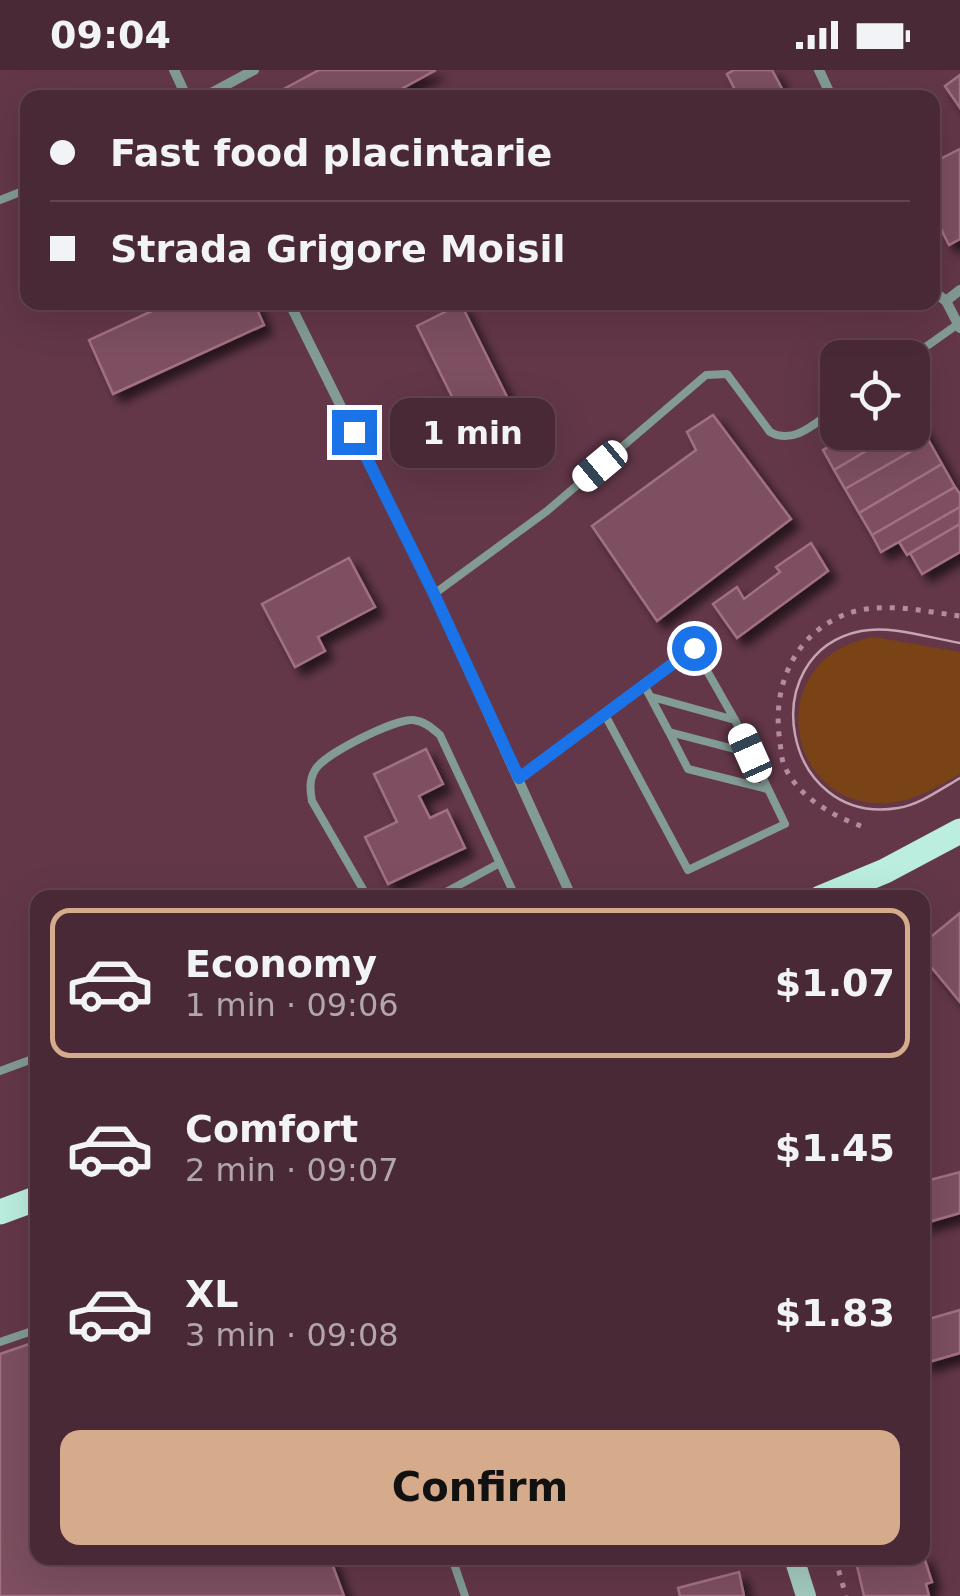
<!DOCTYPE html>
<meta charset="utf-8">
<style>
:root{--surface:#4a2936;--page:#543542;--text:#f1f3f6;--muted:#b2a6ad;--line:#614551;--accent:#d6ab8b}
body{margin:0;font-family:"DejaVu Sans",sans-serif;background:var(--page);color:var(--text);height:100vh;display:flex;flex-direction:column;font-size:38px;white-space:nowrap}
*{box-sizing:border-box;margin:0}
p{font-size:32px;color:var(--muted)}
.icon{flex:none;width:55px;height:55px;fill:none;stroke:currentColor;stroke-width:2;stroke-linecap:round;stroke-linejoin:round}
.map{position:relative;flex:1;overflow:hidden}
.details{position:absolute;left:30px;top:820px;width:900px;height:675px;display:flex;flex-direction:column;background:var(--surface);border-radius:20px;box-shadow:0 10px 40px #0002,0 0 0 2px var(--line)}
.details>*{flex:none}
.top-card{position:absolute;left:20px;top:20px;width:920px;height:220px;border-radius:20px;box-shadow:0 10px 40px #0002,0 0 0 2px var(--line);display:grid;align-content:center;height:220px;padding:0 30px;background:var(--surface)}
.controls{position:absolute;left:820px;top:270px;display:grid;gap:20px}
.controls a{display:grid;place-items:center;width:110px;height:110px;border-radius:20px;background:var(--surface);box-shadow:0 10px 40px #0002,0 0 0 2px var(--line);font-size:50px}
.end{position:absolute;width:45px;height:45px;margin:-22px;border:12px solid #1a73e8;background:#fff;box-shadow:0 0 0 5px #fff}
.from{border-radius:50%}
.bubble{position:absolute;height:70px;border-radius:20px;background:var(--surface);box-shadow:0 10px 40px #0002,0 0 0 2px var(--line);font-size:32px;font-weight:700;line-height:70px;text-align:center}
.car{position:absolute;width:30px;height:60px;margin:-30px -15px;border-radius:12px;box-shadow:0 0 8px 2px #0007;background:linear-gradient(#fff 24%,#345 0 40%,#fff 0 76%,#345 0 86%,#fff 0)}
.top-card b{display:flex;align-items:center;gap:35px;height:95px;font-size:38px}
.top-card b+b{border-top:2px solid var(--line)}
.top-card i{width:25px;height:25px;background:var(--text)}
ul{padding:18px 0 0;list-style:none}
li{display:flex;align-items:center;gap:30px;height:150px;margin:0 20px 15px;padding:0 10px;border:5px solid transparent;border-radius:20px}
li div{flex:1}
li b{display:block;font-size:38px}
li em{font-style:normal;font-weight:700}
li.current{border-color:var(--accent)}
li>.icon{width:90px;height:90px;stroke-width:1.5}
.cta{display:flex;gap:20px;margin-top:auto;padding:20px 30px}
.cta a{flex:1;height:115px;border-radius:20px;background:var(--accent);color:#111;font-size:40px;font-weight:700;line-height:115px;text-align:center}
.status{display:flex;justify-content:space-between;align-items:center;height:70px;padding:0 50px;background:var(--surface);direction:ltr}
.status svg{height:28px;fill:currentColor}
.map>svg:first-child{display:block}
.green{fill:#7a4316}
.building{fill:#7d4f61;stroke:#a17082;stroke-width:2.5;filter:url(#shadow)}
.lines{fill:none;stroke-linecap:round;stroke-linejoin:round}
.path{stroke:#b28e9c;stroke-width:5;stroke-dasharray:5 8;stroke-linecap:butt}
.lane{stroke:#829b94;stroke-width:8}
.street{stroke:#829b94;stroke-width:10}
.secondary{stroke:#a3cabf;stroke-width:20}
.primary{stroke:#bbeedf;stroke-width:25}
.tram{stroke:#c6a4b1;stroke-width:2.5}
.route{stroke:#1a73e8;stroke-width:12}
</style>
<div class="status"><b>09:04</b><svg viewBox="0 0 49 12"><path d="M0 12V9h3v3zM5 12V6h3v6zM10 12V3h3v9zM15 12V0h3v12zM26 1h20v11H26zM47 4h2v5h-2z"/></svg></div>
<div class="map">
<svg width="960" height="1526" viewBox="0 0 960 1526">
<defs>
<filter id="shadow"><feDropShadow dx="8" dy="8" stdDeviation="5" flood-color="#0009"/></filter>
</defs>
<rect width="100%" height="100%" fill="#633748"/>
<!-- green -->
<path class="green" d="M874,567L960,582V704C938,716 915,731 889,733C784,741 759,587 874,567Z"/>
<!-- building -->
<path class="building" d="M319,0H436L385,28H267Z
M734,0H772L787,28H721L735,20L727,4Z
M960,5V38L945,16Z
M960,79V169L949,175L932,141V93Z
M164,232H254L264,255L113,324L89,270L165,235Z
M461,234L514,341L470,363L417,256Z
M713,345L791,449L657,551L592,456L696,380L687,362Z
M918,351L929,371L845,419L834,400L898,362H912V354Z
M853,362H898L834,400L823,380Z
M929,371L942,394L859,443L845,419Z
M942,394L955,417L872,465L859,443Z
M955,417L960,424V437L881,482L872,465Z
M960,437V454L907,485L899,472Z
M960,454V482L922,504L910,483Z
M811,473L828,501L737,568L713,534L737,517L744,529L780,502L776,497Z
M349,488L375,537L318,567L325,581L295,597L262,534Z
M426,679L443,714L419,726L430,748L447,740L465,778L388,814L365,767L397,752L374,704Z
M960,843V932L922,886V874Z
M960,1102V1143L922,1154V1112Z
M960,1240V1283L922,1294V1251Z
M38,1271V1488H330L344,1526H0V1284Z
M922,1481L932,1512L926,1514L929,1526H864L857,1496L863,1495L861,1488H922Z
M739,1502L744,1526H680L678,1518Z"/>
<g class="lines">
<!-- path -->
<path class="path" d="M861,756C831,745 797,726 784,695C781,688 781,679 780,672C772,622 790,571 837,548C875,529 920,541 960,546
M835,1488L846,1526"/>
<!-- lane -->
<path class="lane" d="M0,130L28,119
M910,288L958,254
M434,524L547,441L706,305L727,304L770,362C795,376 817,351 838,337
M644,615L669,662L750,683
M652,627L735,650
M669,662L688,699L767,719
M519,708L694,578L735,650L785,754L688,800L604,643
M368,828L312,731C310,720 309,710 315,700C324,684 394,649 413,650C424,651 432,658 440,665L516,828
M435,828L498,794
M0,1001L38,987
M0,1272L38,1259
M452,1488L465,1526"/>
<!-- street -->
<path class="street" d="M174,0L187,28
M819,0L832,28
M202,28L254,0
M932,220L946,231L960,258
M946,231L960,220
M289,232L434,524L572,828"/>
<!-- secondary -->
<path class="secondary" d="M794,1488L806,1526"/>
<!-- primary -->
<path class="primary" d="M820,828L885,801L960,761
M0,1142L38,1128"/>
<!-- tram -->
<path class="tram" d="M960,573C929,568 892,555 861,561C752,583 782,757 898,738C919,735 941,719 960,708"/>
</g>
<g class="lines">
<!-- route -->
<path class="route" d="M354,362L434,524L519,708L694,578"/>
</g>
</svg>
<div class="controls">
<a><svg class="icon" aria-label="locate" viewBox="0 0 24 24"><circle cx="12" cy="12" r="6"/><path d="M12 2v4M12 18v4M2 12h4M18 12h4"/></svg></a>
</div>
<i class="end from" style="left:694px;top:578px"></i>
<i class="end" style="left:354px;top:362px"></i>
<div class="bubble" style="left:390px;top:328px;width:165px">1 min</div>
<i class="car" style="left:600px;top:396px;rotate:230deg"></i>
<i class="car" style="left:750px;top:683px;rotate:336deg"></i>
<div class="top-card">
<b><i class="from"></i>Fast food placintarie</b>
<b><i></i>Strada Grigore Moisil</b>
</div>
<section class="details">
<ul>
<li class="current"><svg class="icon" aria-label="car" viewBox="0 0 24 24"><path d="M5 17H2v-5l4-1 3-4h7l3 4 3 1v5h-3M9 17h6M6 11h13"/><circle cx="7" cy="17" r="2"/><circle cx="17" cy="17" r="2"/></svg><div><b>Economy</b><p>1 min · 09:06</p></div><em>$1.07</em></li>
<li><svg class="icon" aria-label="car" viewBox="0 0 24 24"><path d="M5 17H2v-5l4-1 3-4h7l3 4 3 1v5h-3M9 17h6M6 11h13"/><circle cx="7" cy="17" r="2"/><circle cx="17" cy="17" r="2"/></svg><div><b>Comfort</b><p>2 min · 09:07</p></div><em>$1.45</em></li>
<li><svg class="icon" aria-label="car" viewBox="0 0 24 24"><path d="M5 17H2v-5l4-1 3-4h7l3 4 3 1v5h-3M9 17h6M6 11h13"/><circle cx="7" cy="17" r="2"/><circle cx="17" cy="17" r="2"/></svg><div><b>XL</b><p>3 min · 09:08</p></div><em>$1.83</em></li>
</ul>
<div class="cta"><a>Confirm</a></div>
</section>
</div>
